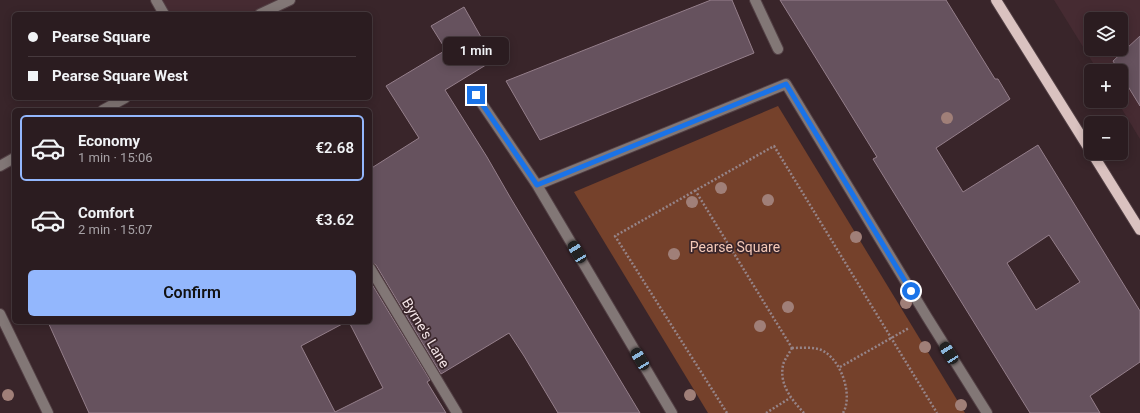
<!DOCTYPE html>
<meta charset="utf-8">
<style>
:root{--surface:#2b1c20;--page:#37292d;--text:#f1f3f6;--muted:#a6a1a5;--line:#473a3e;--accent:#93b7fd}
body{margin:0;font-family:Roboto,sans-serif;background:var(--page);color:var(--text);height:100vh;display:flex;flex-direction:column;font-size:15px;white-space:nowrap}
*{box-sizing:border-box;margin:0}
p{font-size:13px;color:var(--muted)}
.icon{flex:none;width:22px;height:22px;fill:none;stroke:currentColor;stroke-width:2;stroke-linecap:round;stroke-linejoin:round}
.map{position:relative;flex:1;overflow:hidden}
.side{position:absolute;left:12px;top:108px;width:360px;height:216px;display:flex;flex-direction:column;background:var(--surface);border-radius:6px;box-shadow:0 2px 10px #0003,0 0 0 1px var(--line)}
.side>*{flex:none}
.banner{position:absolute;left:12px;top:12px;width:360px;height:88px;border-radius:6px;box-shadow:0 2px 10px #0003,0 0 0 1px var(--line);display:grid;align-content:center;height:88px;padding:0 16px;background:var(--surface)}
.buttons{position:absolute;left:1084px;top:12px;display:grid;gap:8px}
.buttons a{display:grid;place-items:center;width:44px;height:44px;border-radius:6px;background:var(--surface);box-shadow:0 2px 10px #0003,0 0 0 1px var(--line);font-size:20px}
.end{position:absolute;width:18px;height:18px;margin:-9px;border:5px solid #1a73e8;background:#fff;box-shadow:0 0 0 2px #fff}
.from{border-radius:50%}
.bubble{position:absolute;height:28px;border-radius:6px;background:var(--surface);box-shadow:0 2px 10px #0003,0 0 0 1px var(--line);font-size:13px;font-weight:600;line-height:28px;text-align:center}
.car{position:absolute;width:12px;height:24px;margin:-12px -6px;border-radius:5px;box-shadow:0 0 3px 1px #0007;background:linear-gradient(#222 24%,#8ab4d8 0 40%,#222 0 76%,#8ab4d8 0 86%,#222 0)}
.banner b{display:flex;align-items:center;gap:14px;height:38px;font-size:15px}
.banner b+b{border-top:1px solid var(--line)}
.banner i{width:10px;height:10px;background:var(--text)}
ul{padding:7px 0 0;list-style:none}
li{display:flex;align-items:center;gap:12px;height:66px;margin:0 8px 6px;padding:0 8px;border:2px solid transparent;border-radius:6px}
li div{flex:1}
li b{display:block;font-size:15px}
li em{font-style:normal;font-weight:600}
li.selected{border-color:var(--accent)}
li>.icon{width:36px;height:36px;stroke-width:1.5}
.primary-button{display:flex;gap:8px;margin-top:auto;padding:8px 16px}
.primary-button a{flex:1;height:46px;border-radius:6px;background:var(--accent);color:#111;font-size:16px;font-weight:600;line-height:46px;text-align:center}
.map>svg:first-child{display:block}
.built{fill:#462b32;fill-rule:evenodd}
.green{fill:#75412b}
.building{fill:#66525e;stroke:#957f8b;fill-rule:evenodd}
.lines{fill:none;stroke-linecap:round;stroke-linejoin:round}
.minor-casing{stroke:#534045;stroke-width:12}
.major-casing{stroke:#534045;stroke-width:12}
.path{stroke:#968488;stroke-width:2.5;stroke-dasharray:2 2;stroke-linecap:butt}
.minor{stroke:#827776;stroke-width:10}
.major{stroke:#dac2c0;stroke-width:10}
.tree{fill:#a07f78}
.route{stroke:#1a73e8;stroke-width:5}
.labels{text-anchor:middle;stroke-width:3.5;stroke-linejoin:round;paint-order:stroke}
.park-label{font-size:14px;fill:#f4c9b8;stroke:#39252a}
.street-label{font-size:14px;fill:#f4e5e8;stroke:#39252a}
</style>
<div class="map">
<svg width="1140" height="413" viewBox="0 0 1140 413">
<rect width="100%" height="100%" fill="#39252a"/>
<!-- built -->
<path class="built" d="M152,0H292L259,9L248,14H161Z
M1054,0H1140V139L1117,101H1121V71H1098ZM1091,19H1121V49H1091Z"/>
<!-- green -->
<path class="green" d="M778,106L965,413H708L574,192Z"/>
<!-- building -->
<path class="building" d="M711,0H732L754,53L540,140L506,81Z
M780,0H946L995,79H998L1010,99L936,148L963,192L1038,145L1140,311V362L1090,396L1100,413H1030L873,159L877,157ZM1049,235L1080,282L1036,310L1007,263Z
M464,7L494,60L445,90L487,157L510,197L640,413H558L524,356L509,333L441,374L376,265L370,262V169L419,138L386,86L446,50L431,26Z
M1140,36V106L1121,75V71H1119L1113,61Z
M370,281L430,380L427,382L446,413H89L48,322H346L301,346L335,412L383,388L349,322H370Z"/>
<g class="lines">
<defs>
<path id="minor" d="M156,0L164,14
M755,0L778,49
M260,14L290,0
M476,95L537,185L672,413
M103,110L125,98
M0,166L14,158
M537,185L786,84L927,317L987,413
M370,268L457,413
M0,314L48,413"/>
<path id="major" d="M996,0L1091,152
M1092,153L1140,230"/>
</defs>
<!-- minor casing -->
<use href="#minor" class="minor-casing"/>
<!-- major casing -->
<use href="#major" class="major-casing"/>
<!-- path -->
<path class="path" d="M695,190L792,348
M792,348C803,348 816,346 825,352C842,363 853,396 843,413
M792,348C789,354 784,360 783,365C779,385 792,400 804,413
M840,367L909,328
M727,413L615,236L774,146L937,413
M766,413L790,398"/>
<!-- minor -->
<use href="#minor" class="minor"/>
<!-- major -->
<use href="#major" class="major"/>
</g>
<!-- trees -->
<g class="tree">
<circle cx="947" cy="118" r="6"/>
<circle cx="721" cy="188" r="6"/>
<circle cx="768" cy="200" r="6"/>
<circle cx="692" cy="202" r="6"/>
<circle cx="856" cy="237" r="6"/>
<circle cx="674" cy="254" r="6"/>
<circle cx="906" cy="303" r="6"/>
<circle cx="788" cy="307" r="6"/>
<circle cx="760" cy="326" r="6"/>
<circle cx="925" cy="347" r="6"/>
<circle cx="8" cy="395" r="6"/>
<circle cx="690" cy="395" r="6"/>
<circle cx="961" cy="405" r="6"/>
</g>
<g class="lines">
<!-- route -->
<path class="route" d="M476,95L537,185L786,84L911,291"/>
</g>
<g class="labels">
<!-- park labels -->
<g class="park-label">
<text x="735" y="252">Pearse Square</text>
</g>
<!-- street labels -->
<g class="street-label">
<text transform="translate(426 333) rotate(59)" y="5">Byrne's Lane</text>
</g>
</g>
</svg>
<div class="buttons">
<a><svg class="icon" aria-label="layers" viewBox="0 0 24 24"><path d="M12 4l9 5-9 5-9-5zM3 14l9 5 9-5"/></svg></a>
<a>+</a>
<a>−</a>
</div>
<i class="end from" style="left:911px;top:291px"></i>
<i class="end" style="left:476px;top:95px"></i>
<div class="bubble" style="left:443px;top:37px;width:66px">1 min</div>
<i class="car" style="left:577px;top:252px;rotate:329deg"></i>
<i class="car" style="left:949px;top:353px;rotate:327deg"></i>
<i class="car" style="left:640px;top:359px;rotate:329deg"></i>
<div class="banner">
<b><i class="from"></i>Pearse Square</b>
<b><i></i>Pearse Square West</b>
</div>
<section class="side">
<ul>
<li class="selected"><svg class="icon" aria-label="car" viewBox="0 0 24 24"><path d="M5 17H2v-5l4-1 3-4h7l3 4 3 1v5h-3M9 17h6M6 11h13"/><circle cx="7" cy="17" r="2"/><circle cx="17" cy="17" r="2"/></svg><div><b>Economy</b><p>1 min · 15:06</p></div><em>€2.68</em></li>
<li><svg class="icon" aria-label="car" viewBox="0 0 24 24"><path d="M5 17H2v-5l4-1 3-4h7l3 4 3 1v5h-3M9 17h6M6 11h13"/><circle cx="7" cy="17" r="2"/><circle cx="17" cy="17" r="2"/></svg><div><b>Comfort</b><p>2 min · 15:07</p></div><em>€3.62</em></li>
</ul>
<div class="primary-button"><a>Confirm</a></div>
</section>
</div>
